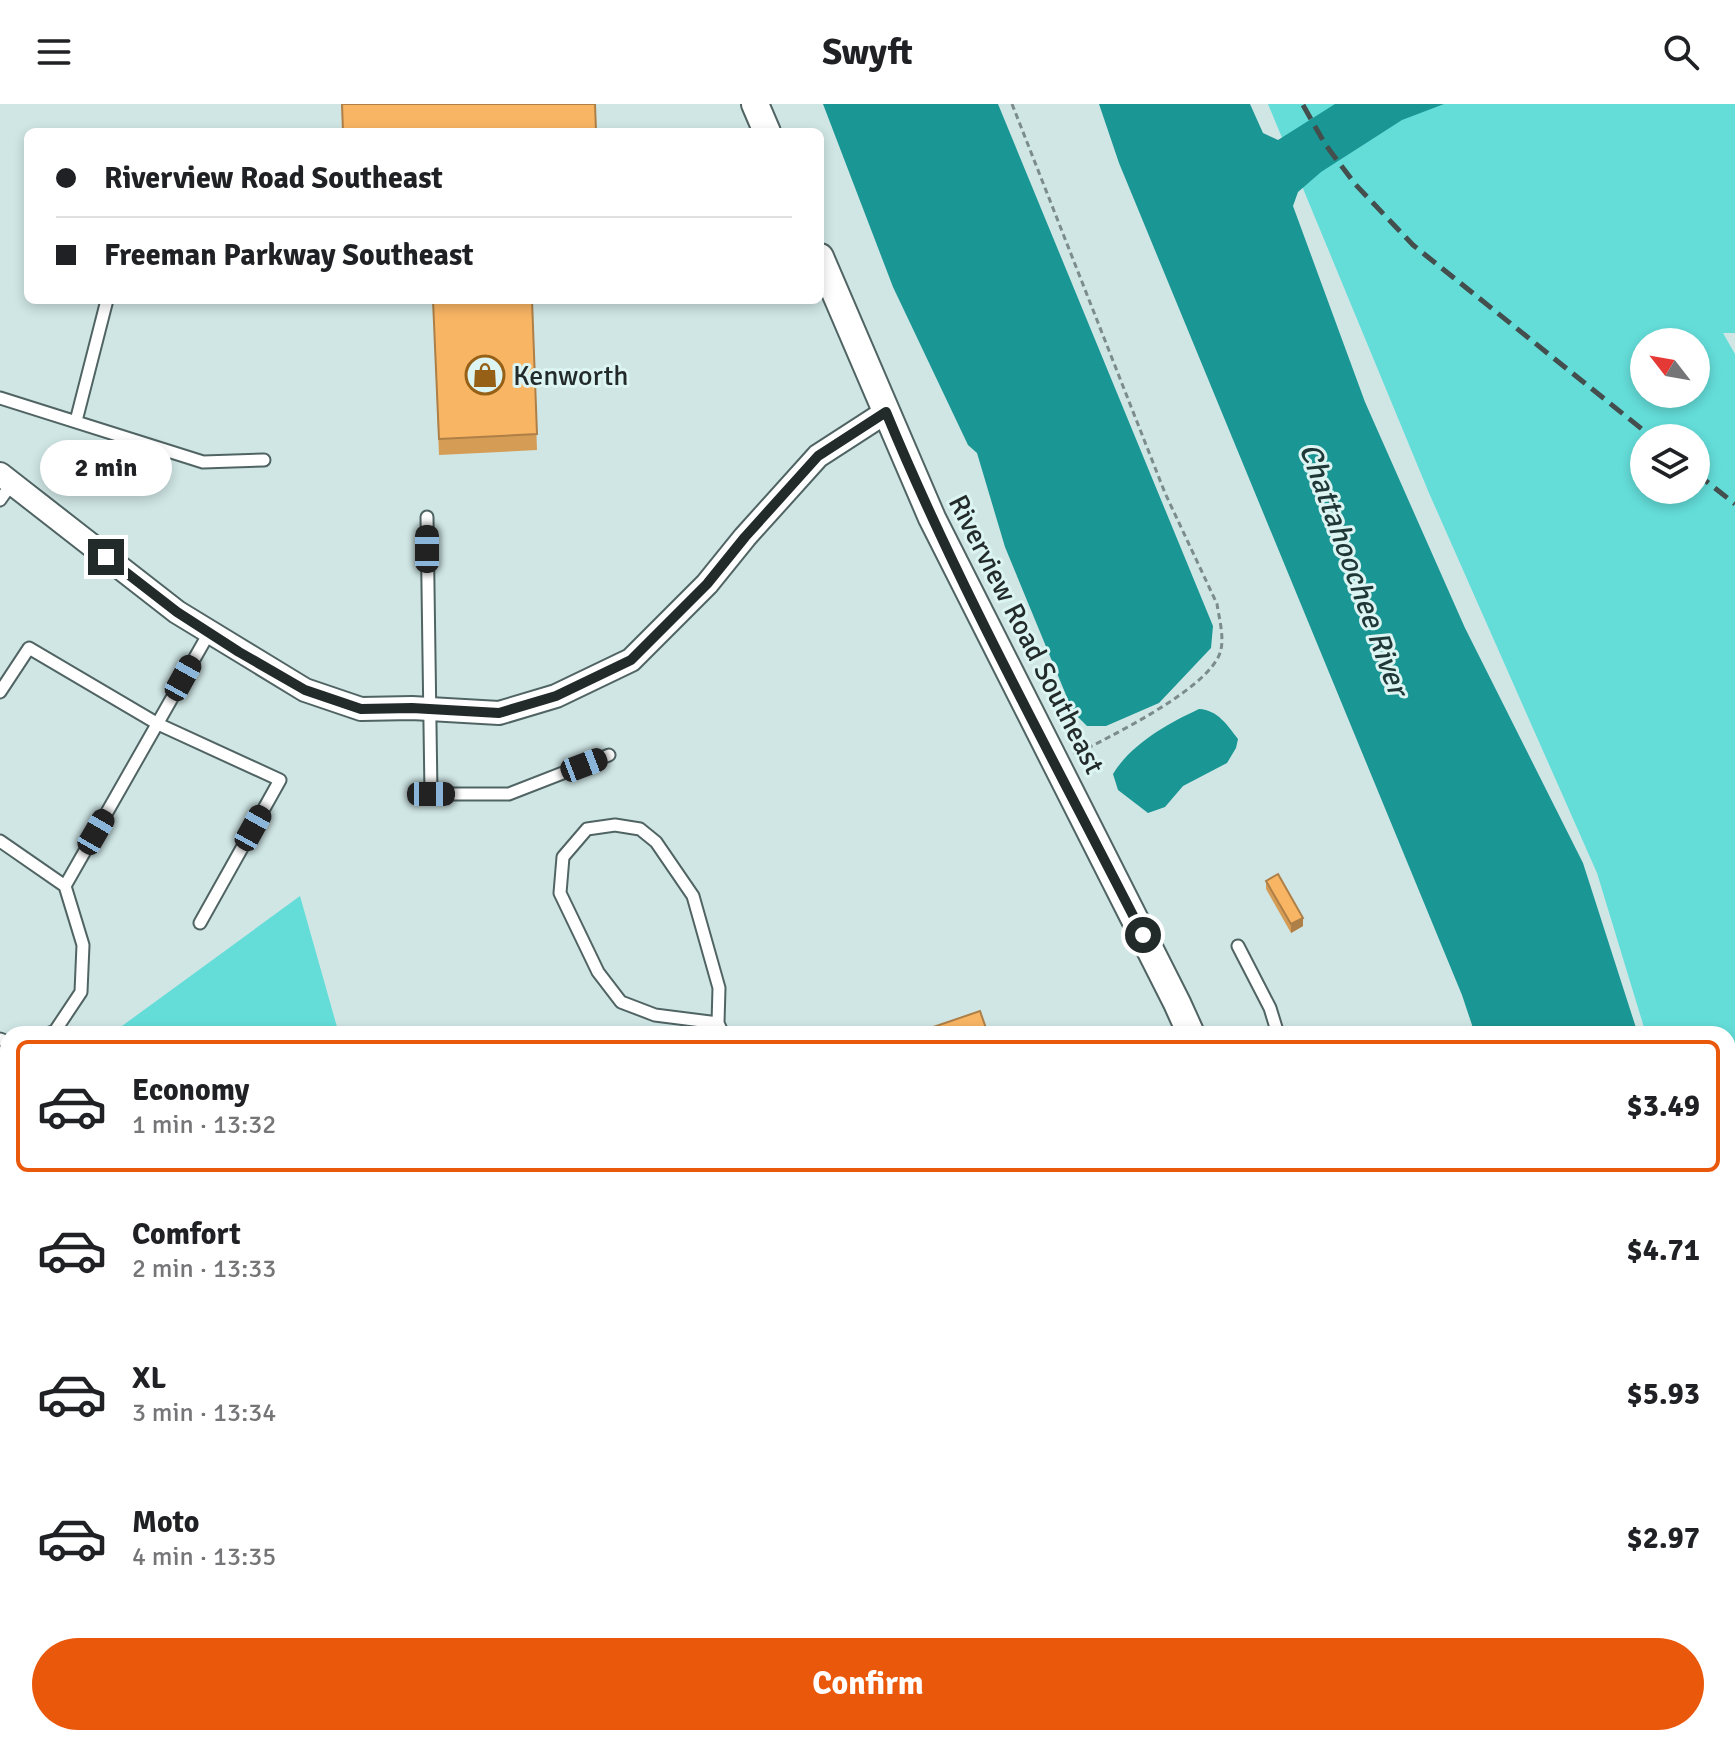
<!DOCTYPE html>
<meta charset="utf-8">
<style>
:root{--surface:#fff;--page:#f2f2f2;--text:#202124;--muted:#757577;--line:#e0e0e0;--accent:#ea580c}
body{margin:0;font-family:Signika,sans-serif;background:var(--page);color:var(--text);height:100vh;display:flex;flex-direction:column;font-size:30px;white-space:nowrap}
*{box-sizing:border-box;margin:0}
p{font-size:26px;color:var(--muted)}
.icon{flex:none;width:44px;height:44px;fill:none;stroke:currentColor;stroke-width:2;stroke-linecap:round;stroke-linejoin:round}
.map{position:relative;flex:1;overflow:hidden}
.sheet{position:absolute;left:0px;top:922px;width:1736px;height:720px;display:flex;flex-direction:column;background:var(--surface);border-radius:24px 24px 0 0;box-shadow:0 4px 12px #0003}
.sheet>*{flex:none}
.guide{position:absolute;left:24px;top:24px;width:800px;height:176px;border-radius:12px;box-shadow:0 4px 12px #0003;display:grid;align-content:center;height:176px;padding:0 32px;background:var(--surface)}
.needle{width:52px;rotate:301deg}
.tools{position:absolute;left:1630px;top:224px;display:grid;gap:16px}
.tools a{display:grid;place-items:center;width:80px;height:80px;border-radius:50%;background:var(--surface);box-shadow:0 4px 12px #0003;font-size:40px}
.end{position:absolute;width:36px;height:36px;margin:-18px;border:10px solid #222b2a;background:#fff;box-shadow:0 0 0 4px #fff}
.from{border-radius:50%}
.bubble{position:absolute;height:56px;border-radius:28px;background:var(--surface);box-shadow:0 4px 12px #0003;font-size:26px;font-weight:800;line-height:56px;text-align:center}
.car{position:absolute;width:24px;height:48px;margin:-24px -12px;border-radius:10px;box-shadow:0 0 6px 2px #0007;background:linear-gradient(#222 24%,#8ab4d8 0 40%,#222 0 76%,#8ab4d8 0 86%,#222 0)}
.guide b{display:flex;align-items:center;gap:28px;height:76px;font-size:30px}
.guide b+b{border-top:2px solid var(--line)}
.guide i{width:20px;height:20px;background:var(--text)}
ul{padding:14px 0 0;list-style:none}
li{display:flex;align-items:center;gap:24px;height:132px;margin:0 16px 12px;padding:0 16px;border:4px solid transparent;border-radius:12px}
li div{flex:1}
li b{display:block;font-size:30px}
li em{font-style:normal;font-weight:800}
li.on{border-color:var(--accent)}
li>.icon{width:72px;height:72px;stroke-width:1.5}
.action{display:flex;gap:16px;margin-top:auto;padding:16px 32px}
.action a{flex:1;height:92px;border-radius:48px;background:var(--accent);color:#fff;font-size:32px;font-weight:800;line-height:92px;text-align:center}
header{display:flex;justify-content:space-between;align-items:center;height:104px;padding:0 32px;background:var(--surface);font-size:36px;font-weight:800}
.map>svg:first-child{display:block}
.green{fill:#64ddd9;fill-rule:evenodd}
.water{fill:#1a9694}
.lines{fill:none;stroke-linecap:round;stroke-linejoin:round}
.service-casing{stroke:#506463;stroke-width:15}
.minor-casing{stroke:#506463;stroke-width:26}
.tertiary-casing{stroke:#506463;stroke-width:30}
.path{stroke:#7c8c8b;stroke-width:3;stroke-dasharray:6 4;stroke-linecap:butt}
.service{stroke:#fff;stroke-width:11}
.minor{stroke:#fff;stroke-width:22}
.tertiary{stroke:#fff;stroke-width:26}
.rail{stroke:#434e4d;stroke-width:5;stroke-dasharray:16 8;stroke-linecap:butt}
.wall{fill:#d59c56}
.shaded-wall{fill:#ae7f46}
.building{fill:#f8b564;stroke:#ae7f46;stroke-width:2}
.route{stroke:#222b2a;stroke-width:10}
.labels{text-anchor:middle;stroke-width:6;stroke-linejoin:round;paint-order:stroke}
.poi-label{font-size:28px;fill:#222b2a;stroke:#dcf4f2;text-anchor:start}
.street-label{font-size:28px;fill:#222b2a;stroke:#dcf4f2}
.water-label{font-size:30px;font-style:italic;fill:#1f3837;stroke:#dcf4f2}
</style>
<header><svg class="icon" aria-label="menu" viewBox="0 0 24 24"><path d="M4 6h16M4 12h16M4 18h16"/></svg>Swyft<svg class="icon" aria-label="search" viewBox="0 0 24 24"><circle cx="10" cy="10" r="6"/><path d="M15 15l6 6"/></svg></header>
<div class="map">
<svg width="1735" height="1642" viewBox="0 0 1735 1642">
<rect width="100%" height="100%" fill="#cfe6e5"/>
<!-- green -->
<path class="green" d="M1268,0H1735V229H1723L1735,250V1225L1728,1199V930H1646L1597,769L1429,389ZM1644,238H1696V290H1644ZM1644,334H1696V386H1644Z
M300,792L339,930H111Z
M8,989V1481L0,1484V993Z"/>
<!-- water -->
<path class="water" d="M823,0H998L1213,522L1211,544L1159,599L1106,622H1087L1073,608L1005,443L977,349L968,341L893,183Z
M1099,0H1250L1263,29L1278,36L1335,0H1444L1402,16L1321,68L1298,88L1293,102L1365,298L1465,524L1583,759L1638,930H1475L1462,891L1119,59Z
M1199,605C1218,606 1227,621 1238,635L1236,644L1227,659L1183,682L1165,703L1148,709L1118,686L1113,670C1131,640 1169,619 1199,605Z
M1728,1174L1735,1194V1642H1709L1705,1634H1728Z"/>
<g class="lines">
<defs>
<path id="service" d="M0,294L203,358L264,356
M76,317L107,196
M0,396L12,379
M427,413L431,690H509L609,651
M0,588L29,544L158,620L280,676L200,819
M0,737L65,782
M1238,842L1270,904L1278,930
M718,919L655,911L621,898L598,868L560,789L563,753L587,725L615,721L640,725L656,738L693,792L719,884L718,919L723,930
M47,930L55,927L81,888L83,841L65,782L209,529
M0,935L8,938"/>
<path id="minor" d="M0,370L177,508L305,586L361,605L412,604L499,609L556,592L631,556L707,480L745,433L818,352L886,308
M19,1642L35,1634
M1282,1642L1289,1634"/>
<path id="tertiary" d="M755,0L767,28
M820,153L932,414L1177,899L1191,930
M1364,1634L1367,1642"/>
</defs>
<!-- service casing -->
<use href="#service" class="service-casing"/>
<!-- minor casing -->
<use href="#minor" class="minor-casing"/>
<!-- tertiary casing -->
<use href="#tertiary" class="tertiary-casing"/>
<!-- path -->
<path class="path" d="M1012,0L1165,389L1217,500C1219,514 1225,535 1220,549C1207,586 1109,633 1074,651
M1399,1634L1404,1642"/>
<!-- service -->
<use href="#service" class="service"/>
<!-- minor -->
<use href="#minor" class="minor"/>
<!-- tertiary -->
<use href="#tertiary" class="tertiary"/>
<!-- rail -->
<path class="rail" d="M1303,1L1325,40L1355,80L1413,141L1653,334
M1696,369L1735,400"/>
</g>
<!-- wall -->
<path class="wall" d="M433,196H532L537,346L439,351Z
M1266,777L1303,822L1291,829L1266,785Z"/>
<!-- shaded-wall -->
<path class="shaded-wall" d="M1303,814V822L1291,829V820Z
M8,1604V1613L0,1615V1607Z"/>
<!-- building -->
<path class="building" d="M342,0H595L596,28H343Z
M433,196H532L537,330L439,335Z
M1278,770L1303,814L1291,820L1266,777Z
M980,907L988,930H913Z
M8,1576V1604L0,1607V1579Z"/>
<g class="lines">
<!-- route -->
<path class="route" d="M106,453L177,508L239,548L305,586L361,605L412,604L499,609L556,592L631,556L707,480L745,433L818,352L886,308C960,487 1055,658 1143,831"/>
</g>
<!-- icons -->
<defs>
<symbol id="shop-ring" viewBox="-11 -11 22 22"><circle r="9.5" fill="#dcf4f2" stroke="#966117" stroke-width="1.5"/><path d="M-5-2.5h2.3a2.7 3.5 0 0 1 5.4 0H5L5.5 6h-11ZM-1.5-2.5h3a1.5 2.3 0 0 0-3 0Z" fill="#966117"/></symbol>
</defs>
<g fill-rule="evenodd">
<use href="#shop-ring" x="463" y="249" width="44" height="44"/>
</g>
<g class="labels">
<!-- poi labels -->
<g class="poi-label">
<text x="513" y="281">Kenworth</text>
</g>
<!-- street labels -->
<g class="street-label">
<text transform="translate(1027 530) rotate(63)" y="10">Riverview Road Southeast</text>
</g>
<!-- water labels -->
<g class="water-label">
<text transform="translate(1354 465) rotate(70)" y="10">Chattahoochee River</text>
</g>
</g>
</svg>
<div class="tools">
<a><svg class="needle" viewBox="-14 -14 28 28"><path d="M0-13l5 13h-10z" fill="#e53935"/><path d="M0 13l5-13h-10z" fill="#757577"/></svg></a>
<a><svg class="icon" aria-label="layers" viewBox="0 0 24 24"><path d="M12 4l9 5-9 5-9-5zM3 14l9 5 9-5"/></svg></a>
</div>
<i class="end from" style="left:1143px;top:831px"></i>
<i class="end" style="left:106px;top:453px"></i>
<div class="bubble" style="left:40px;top:336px;width:132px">2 min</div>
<i class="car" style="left:427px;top:445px;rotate:0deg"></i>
<i class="car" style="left:183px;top:574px;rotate:29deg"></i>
<i class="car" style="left:584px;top:661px;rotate:69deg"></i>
<i class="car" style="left:431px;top:690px;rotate:90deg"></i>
<i class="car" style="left:253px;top:724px;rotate:29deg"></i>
<i class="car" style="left:96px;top:728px;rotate:30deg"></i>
<div class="guide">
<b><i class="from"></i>Riverview Road Southeast</b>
<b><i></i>Freeman Parkway Southeast</b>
</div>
<section class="sheet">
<ul>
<li class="on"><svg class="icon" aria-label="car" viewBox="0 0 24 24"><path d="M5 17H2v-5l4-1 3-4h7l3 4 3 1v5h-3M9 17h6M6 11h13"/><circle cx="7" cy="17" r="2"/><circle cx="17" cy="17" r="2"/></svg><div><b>Economy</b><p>1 min · 13:32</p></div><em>$3.49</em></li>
<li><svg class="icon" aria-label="car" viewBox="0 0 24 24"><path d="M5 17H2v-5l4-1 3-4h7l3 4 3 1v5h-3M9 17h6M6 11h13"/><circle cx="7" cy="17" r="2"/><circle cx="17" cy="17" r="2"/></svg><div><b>Comfort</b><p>2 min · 13:33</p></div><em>$4.71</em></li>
<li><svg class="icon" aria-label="car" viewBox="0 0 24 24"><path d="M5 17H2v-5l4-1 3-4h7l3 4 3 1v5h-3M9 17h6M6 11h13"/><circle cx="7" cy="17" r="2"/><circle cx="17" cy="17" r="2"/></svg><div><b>XL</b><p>3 min · 13:34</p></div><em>$5.93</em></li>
<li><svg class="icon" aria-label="car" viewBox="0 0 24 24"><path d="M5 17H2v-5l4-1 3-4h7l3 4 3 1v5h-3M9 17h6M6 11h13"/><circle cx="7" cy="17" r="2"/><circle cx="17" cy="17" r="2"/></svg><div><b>Moto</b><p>4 min · 13:35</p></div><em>$2.97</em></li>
</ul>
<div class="action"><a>Confirm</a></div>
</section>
</div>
